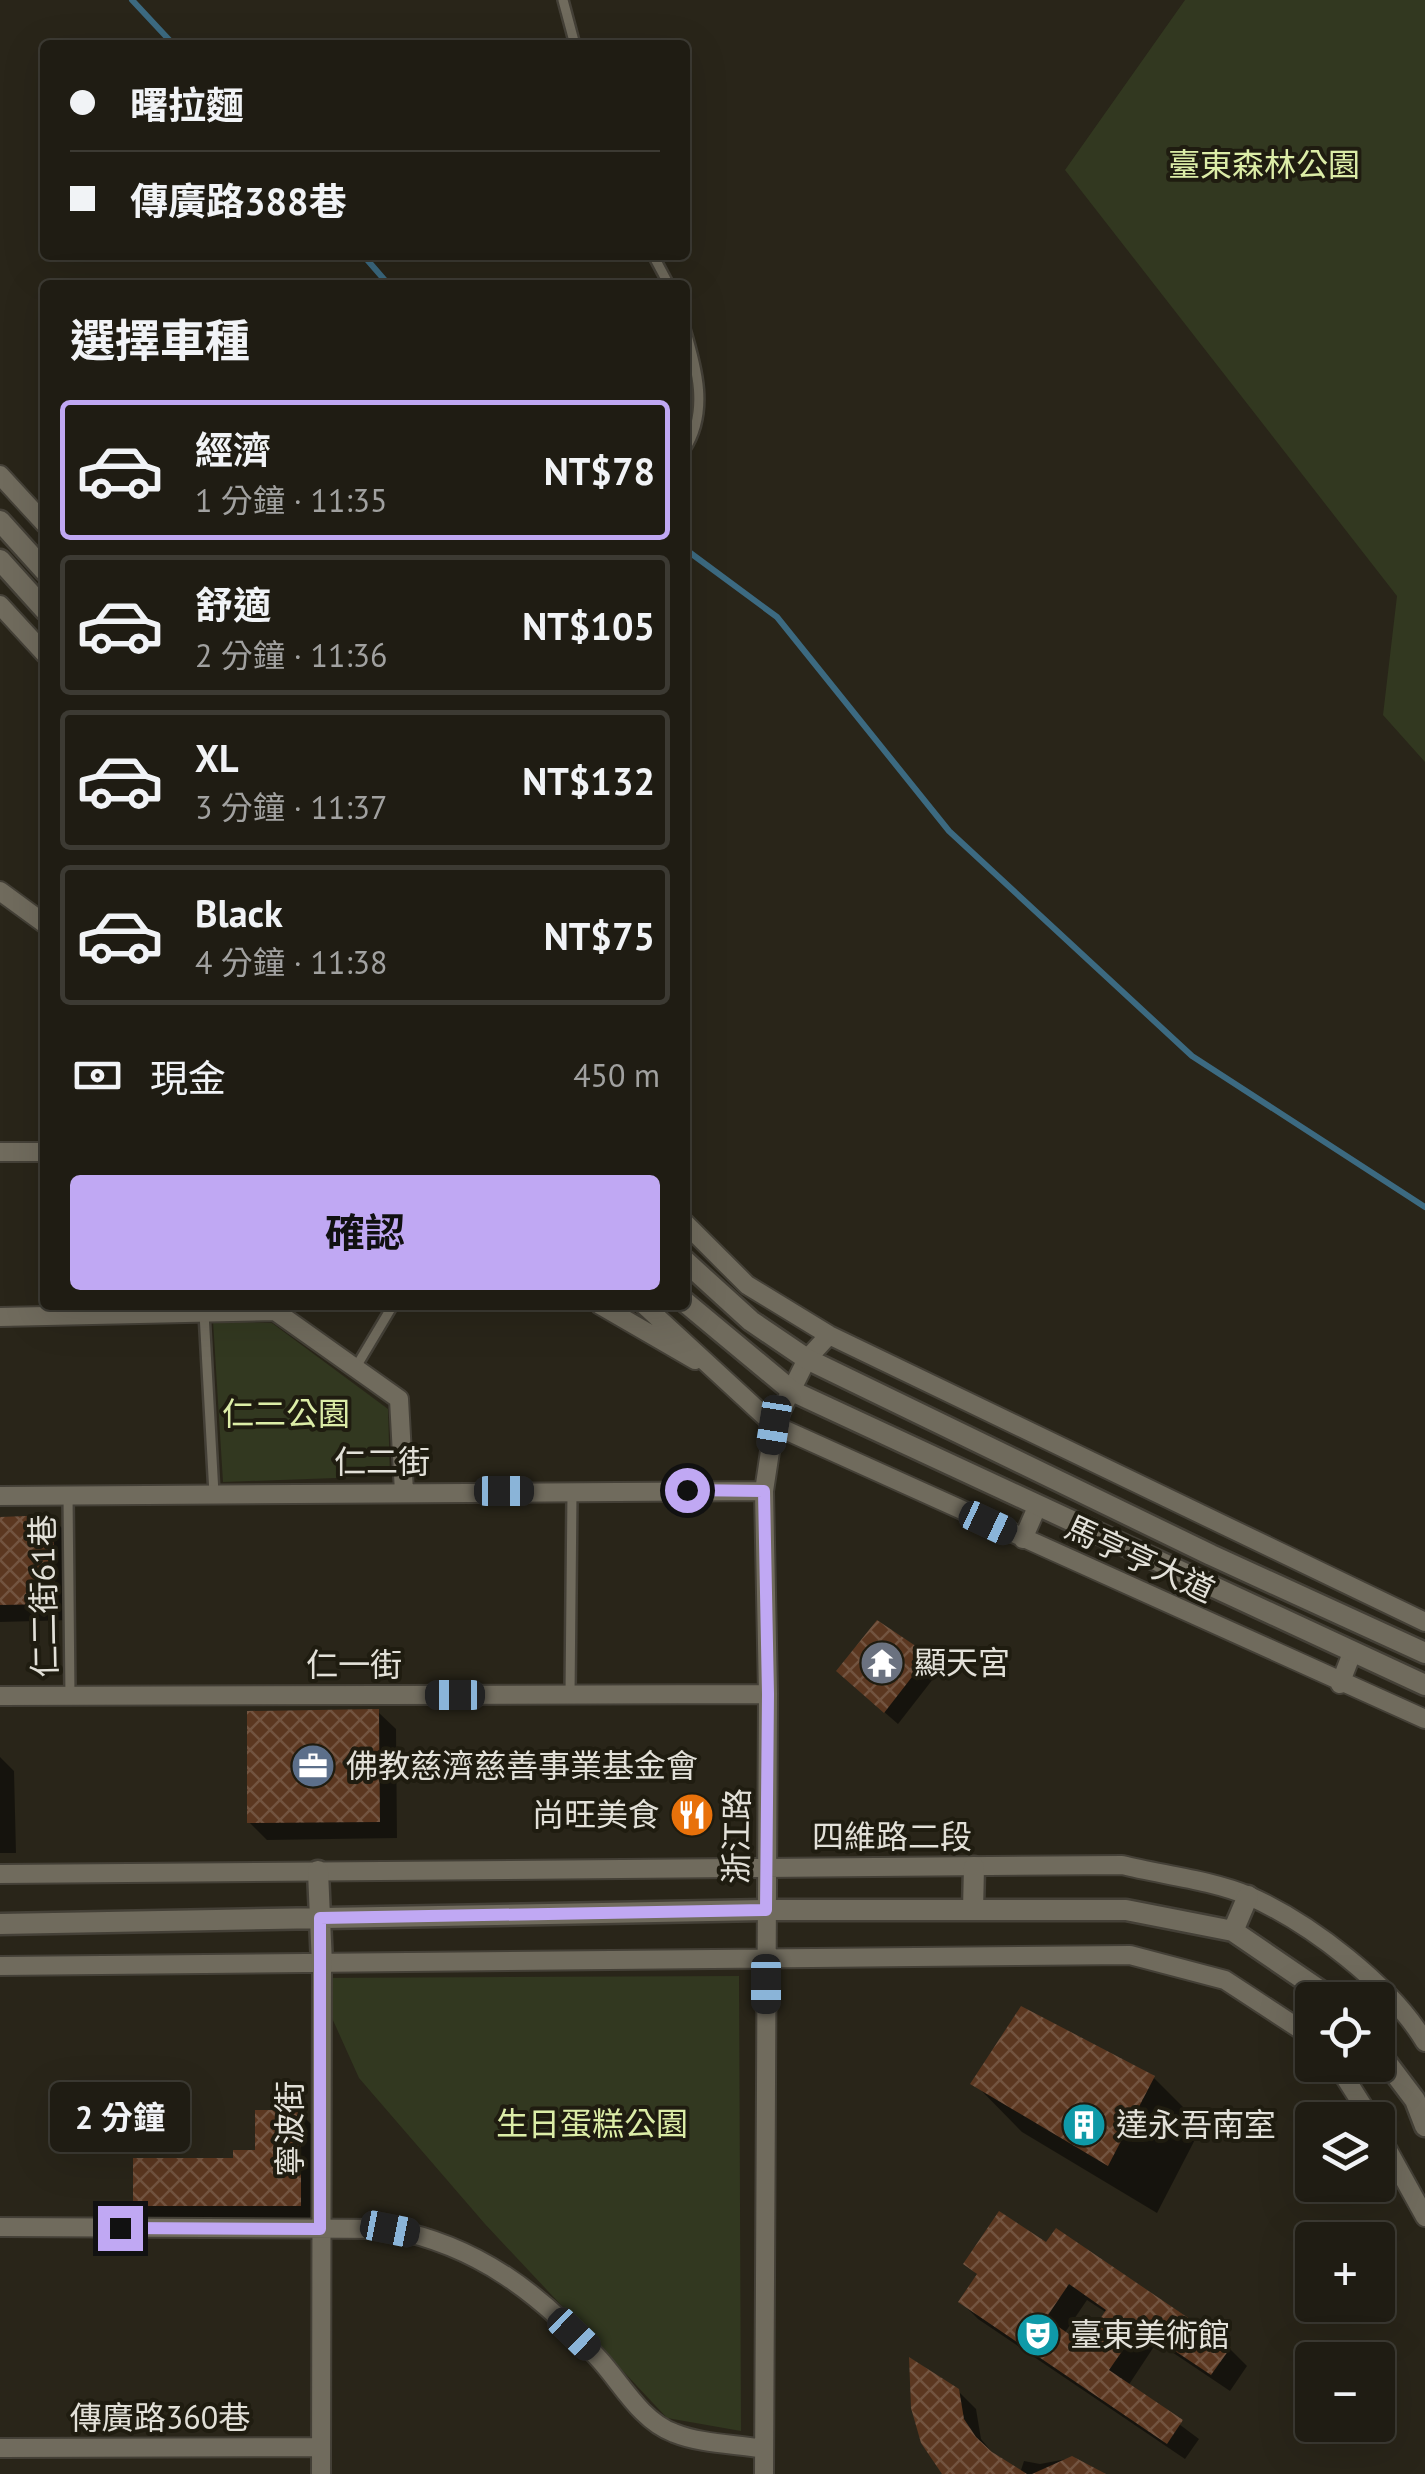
<!DOCTYPE html>
<html lang="zh-TW">
<meta charset="utf-8">
<style>
:root{--surface:#1f1c13;--page:#27251c;--text:#f1f3f6;--muted:#a1a1a0;--line:#3c3a33;--accent:#c0a8f3}
body{margin:0;font-family:"PT Sans","Noto Sans TC",sans-serif;background:var(--page);color:var(--text);height:100vh;display:flex;flex-direction:column;font-size:38px;white-space:nowrap}
*{box-sizing:border-box;margin:0}
p{font-size:32px;color:var(--muted)}
.icon{flex:none;width:55px;height:55px;fill:none;stroke:currentColor;stroke-width:2;stroke-linecap:round;stroke-linejoin:round}
.map{position:relative;flex:1;overflow:hidden}
.sheet{position:absolute;left:40px;top:280px;width:650px;height:1030px;display:flex;flex-direction:column;background:var(--surface);border-radius:10px;box-shadow:0 10px 40px #0002,0 0 0 2px var(--line)}
.sheet>*{flex:none}
.top-card{position:absolute;left:40px;top:40px;width:650px;height:220px;border-radius:10px;box-shadow:0 10px 40px #0002,0 0 0 2px var(--line);display:grid;align-content:center;height:220px;padding:0 30px;background:var(--surface)}
.buttons{position:absolute;left:1295px;top:1982px;display:grid;gap:20px}
.buttons a{display:grid;place-items:center;width:100px;height:100px;border-radius:10px;background:var(--surface);box-shadow:0 10px 40px #0002,0 0 0 2px var(--line);font-size:50px}
.end{position:absolute;width:45px;height:45px;margin:-22px;border:12px solid #c0a8f3;background:#111;box-shadow:0 0 0 5px #111}
.from{border-radius:50%}
.bubble{position:absolute;height:70px;border-radius:10px;background:var(--surface);box-shadow:0 10px 40px #0002,0 0 0 2px var(--line);font-size:32px;font-weight:700;line-height:70px;text-align:center}
.car{position:absolute;width:30px;height:60px;margin:-30px -15px;border-radius:12px;box-shadow:0 0 8px 2px #0007;background:linear-gradient(#222 24%,#8ab4d8 0 40%,#222 0 76%,#8ab4d8 0 86%,#222 0)}
.top-card b{display:flex;align-items:center;gap:35px;height:95px;font-size:38px}
.top-card b+b{border-top:2px solid var(--line)}
.top-card i{width:25px;height:25px;background:var(--text)}
ul{padding:0;list-style:none}
li{display:flex;align-items:center;gap:30px;height:140px;margin:0 20px 15px;padding:0 10px;border:5px solid var(--line);border-radius:10px}
li div{flex:1}
li b{display:block;font-size:38px}
li em{font-style:normal;font-weight:700}
li.active{border-color:var(--accent)}
li>.icon{width:90px;height:90px;stroke-width:1.5}
h2{padding:0 30px;font-size:45px;line-height:120px}
.pay{display:flex;align-items:center;gap:25px;height:110px;padding:0 30px;font-size:38px}
.pay p{margin-inline-start:auto}
.action{display:flex;gap:20px;margin-top:auto;padding:20px 30px}
.action a{flex:1;height:115px;border-radius:10px;background:var(--accent);color:#111;font-size:40px;font-weight:700;line-height:115px;text-align:center}
.map>svg:first-child{display:block}
.green{fill:#323820}
.shadow{fill:#0007;fill-rule:evenodd}
.lines{fill:none;stroke-linecap:round;stroke-linejoin:round}
.stream{stroke:#3c6a81;stroke-width:6}
.building{fill:url(#building-cross-hatch);fill-rule:evenodd}
.service-casing{stroke:#444037;stroke-width:14}
.minor-casing{stroke:#444037;stroke-width:22}
.tertiary-casing{stroke:#444037;stroke-width:25}
.service{stroke:#706b5d;stroke-width:9}
.minor{stroke:#706b5d;stroke-width:18}
.tertiary{stroke:#706b5d;stroke-width:20}
.route{stroke:#c0a8f3;stroke-width:12}
.labels{text-anchor:middle;stroke-width:8;stroke-linejoin:round;paint-order:stroke}
.park-label{font-size:32px;fill:#dceda7;stroke:#1f1c10}
.street-label{font-size:32px;fill:#e2e0d8;stroke:#1f1c10}
.poi-label{font-size:32px;fill:#e2e0d8;stroke:#1f1c10;text-anchor:start}
</style>
<div class="map">
<svg width="1425" height="2474" viewBox="0 0 1425 2474">
<defs>
<pattern id="building-cross-hatch" width="8" height="8" patternUnits="userSpaceOnUse" patternTransform="scale(2.5)"><rect width="8" height="8" fill="#5b3720"/><path d="M0 0l8 8M0 8l8-8" fill="none" stroke="#725440"/></pattern>
</defs>
<rect width="100%" height="100%" fill="#292519"/>
<!-- green -->
<path class="green" d="M1185,0H1425V762L1383,715L1397,596L1065,170Z
M213,1321L272,1323L388,1409L390,1476L223,1482Z
M739,1976L741,2431L667,2418L485,2224L359,2078L314,1978Z"/>
<!-- shadow -->
<path class="shadow" d="M52,1518L69,1535L71,1620L0,1622V1519Z
M927,1657L940,1670L898,1724L852,1684Z
M378,1712L396,1729L397,1838L267,1840L249,1822Z
M0,1757L14,1771L16,1853H0Z
M1154,2078L1202,2126L1157,2213L1022,2132L974,2083Z
M300,2113L326,2139V2231H162L135,2205L258,2152Z
M1047,2246L1230,2349L1247,2366L1230,2391L1157,2342L1128,2386L1199,2439L1185,2459L978,2319L961,2302L979,2276L966,2264ZM1087,2300L1107,2313L1083,2347L1064,2334Z
M958,2391L976,2409L981,2439L997,2458L1020,2473L1024,2461L1040,2464L1072,2458L1095,2474H946Z"/>
<g class="lines">
<!-- stream -->
<path class="stream" d="M132,0L174,45
M363,255L389,285
M685,549L777,617L949,831L1192,1056L1425,1207"/>
</g>
<!-- building -->
<path class="building" d="M53,1515L55,1604L0,1605V1517Z
M877,1620L929,1655L884,1713L836,1671Z
M379,1709L380,1822L247,1823V1711Z
M1021,2006L1155,2076L1108,2166L970,2084Z
M255,2110H301V2206H133V2158H233V2150H255Z
M999,2211L1046,2242L1056,2228L1231,2347L1211,2375L1139,2327L1109,2370L1183,2420L1167,2444L958,2302L977,2274L963,2264ZM1069,2284L1106,2310L1083,2344L1046,2318Z
M909,2357L959,2389L964,2419L976,2437L992,2452L1027,2474H942L921,2443L911,2408Z
M1072,2456L1106,2474H1032Z"/>
<g class="lines">
<defs>
<path id="service" d="M563,0L575,45
M653,255L669,285
M685,329C697,368 709,412 685,449
M204,1313L214,1494
M356,1367L393,1305
M68,1495L70,1696
M570,1695L572,1493"/>
<path id="minor" d="M0,475L45,524
M0,605L45,654
M0,891L45,924
M0,1152H45
M685,1223L747,1285L829,1335L1425,1622
M600,1305L695,1360
M644,1305L774,1425L1425,1719
M0,1317L275,1311L399,1399L404,1492
M0,1496L764,1491
M1023,1539L1037,1507
M1340,1684L1352,1653
M0,1696L768,1694
M0,1874L1122,1865C1163,1875 1211,1880 1249,1896C1310,1923 1391,1985 1425,2042
M0,1966L1130,1955L1225,1980L1312,2037
M1337,2065L1372,2120
M1378,2132L1425,2217
M0,2227L390,2229C477,2245 541,2294 599,2359C621,2383 641,2421 674,2433C701,2444 736,2444 764,2449
M0,2448L320,2447
M321,2474L322,1965
M764,2474L768,1694L764,1491L774,1425L807,1359L829,1335"/>
<path id="tertiary" d="M0,521L45,571
M0,560L45,610
M685,1261L751,1321L807,1359L1211,1555L1425,1653
M685,1302L792,1391L1425,1685
M318,1871L322,1965
M973,1910L974,1867
M0,1924L765,1910H1126L1233,1931L1334,2000
M1233,1931L1248,1896
M1306,2029L1312,2020
M1378,2051L1415,2100L1425,2126"/>
</defs>
<!-- service casing -->
<use href="#service" class="service-casing"/>
<!-- minor casing -->
<use href="#minor" class="minor-casing"/>
<!-- tertiary casing -->
<use href="#tertiary" class="tertiary-casing"/>
<!-- service -->
<use href="#service" class="service"/>
<!-- minor -->
<use href="#minor" class="minor"/>
<!-- tertiary -->
<use href="#tertiary" class="tertiary"/>
</g>
<g class="lines">
<!-- route -->
<path class="route" d="M120,2228L320,2229V1918L766,1910L768,1694L764,1491L687,1490"/>
</g>
<!-- icons -->
<defs>
<symbol id="temple-disc" viewBox="-11 -11 22 22"><circle r="9.5" fill="#6b7280" stroke="#1f1c10"/><path d="M0-6L5-2H3V0L6.5 2.5H4V6H1.5V3h-3V6H-4V2.5H-6.5L-3 0V-2H-5Z" fill="#fff"/></symbol>
<symbol id="office-disc" viewBox="-11 -11 22 22"><circle r="9.5" fill="#5c6f8a" stroke="#1f1c10"/><path d="M-6-3h4V-5.5h4V-3h4V5H-6ZM-1-4.5V-3h2v-1.5ZM-6 0V1H6V0Z" fill="#fff"/></symbol>
<symbol id="restaurant-disc" viewBox="-11 -11 22 22"><circle r="9.5" fill="#e8710a" stroke="#1f1c10"/><path d="M-5-6h1v4h1v-4h1v4h1v-4h1v5L-1.5 .5V6h-2V.5L-5-1ZM5-6V6H3V1.5H1.5Q1.5-4 5-6Z" fill="#fff"/></symbol>
<symbol id="building-disc" viewBox="-11 -11 22 22"><circle r="9.5" fill="#0f9aa8" stroke="#1f1c10"/><path d="M-4-6H4V6H1V3H-1V6H-4ZM-2.5-4.3h1.7v1.8h-1.7ZM.8-4.3h1.7v1.8H.8ZM-2.5-1h1.7V.8h-1.7ZM.8-1h1.7V.8H.8Z" fill="#fff"/></symbol>
<symbol id="theatre-disc" viewBox="-11 -11 22 22"><circle r="9.5" fill="#0f9aa8" stroke="#1f1c10"/><path d="M-5-5.5Q0-4 5-5.5V0Q5 5 0 6Q-5 5-5 0ZM-3.3-2.5H-1v1.5H-3.3ZM1-2.5H3.3v1.5H1ZM-2.8 1Q0 5.5 2.8 1Z" fill="#fff"/></symbol>
</defs>
<g fill-rule="evenodd">
<use href="#temple-disc" x="857" y="1638" width="50" height="50"/>
<use href="#office-disc" x="288" y="1741" width="50" height="50"/>
<use href="#restaurant-disc" x="667" y="1790" width="50" height="50"/>
<use href="#building-disc" x="1059" y="2100" width="50" height="50"/>
<use href="#theatre-disc" x="1013" y="2310" width="50" height="50"/>
</g>
<g class="labels">
<!-- park labels -->
<g class="park-label">
<text x="1264" y="176">臺東森林公園</text>
<text x="286" y="1425">仁二公園</text>
<text x="592" y="2135">生日蛋糕公園</text>
</g>
<!-- street labels -->
<g class="street-label">
<text x="382" y="1473">仁二街</text>
<text transform="translate(1140 1559) rotate(25)" y="11">馬亨亨大道</text>
<text transform="translate(44 1596) rotate(-91)" y="11">仁二街61巷</text>
<text x="354" y="1676">仁一街</text>
<text transform="translate(737 1836) rotate(-89)" y="11">浙江路</text>
<text x="892" y="1848">四維路二段</text>
<text transform="translate(290 2129) rotate(-90)" y="11">寧波街</text>
<text x="160" y="2429">傳廣路360巷</text>
</g>
<!-- poi labels -->
<g class="poi-label">
<text x="914" y="1674">顯天宮</text>
<text x="346" y="1777">佛教慈濟慈善事業基金會</text>
<text x="660" y="1826" text-anchor="end">尚旺美食</text>
<text x="1116" y="2136">達永吾南室</text>
<text x="1070" y="2346">臺東美術館</text>
</g>
</g>
</svg>
<div class="buttons">
<a><svg class="icon" aria-label="locate" viewBox="0 0 24 24"><circle cx="12" cy="12" r="6"/><path d="M12 2v4M12 18v4M2 12h4M18 12h4"/></svg></a>
<a><svg class="icon" aria-label="layers" viewBox="0 0 24 24"><path d="M12 4l9 5-9 5-9-5zM3 14l9 5 9-5"/></svg></a>
<a>+</a>
<a>−</a>
</div>
<i class="end from" style="left:687px;top:1490px"></i>
<i class="end" style="left:120px;top:2228px"></i>
<div class="bubble" style="left:50px;top:2082px;width:140px">2 分鐘</div>
<i class="car" style="left:774px;top:1425px;rotate:189deg"></i>
<i class="car" style="left:504px;top:1491px;rotate:90deg"></i>
<i class="car" style="left:988px;top:1523px;rotate:115deg"></i>
<i class="car" style="left:455px;top:1695px;rotate:270deg"></i>
<i class="car" style="left:766px;top:1984px;rotate:180deg"></i>
<i class="car" style="left:390px;top:2229px;rotate:101deg"></i>
<i class="car" style="left:574px;top:2334px;rotate:134deg"></i>
<div class="top-card">
<b><i class="from"></i>曙拉麵</b>
<b><i></i>傳廣路388巷</b>
</div>
<section class="sheet">
<h2>選擇車種</h2>
<ul>
<li class="active"><svg class="icon" aria-label="car" viewBox="0 0 24 24"><path d="M5 17H2v-5l4-1 3-4h7l3 4 3 1v5h-3M9 17h6M6 11h13"/><circle cx="7" cy="17" r="2"/><circle cx="17" cy="17" r="2"/></svg><div><b>經濟</b><p>1 分鐘 · 11:35</p></div><em>NT$78</em></li>
<li><svg class="icon" aria-label="car" viewBox="0 0 24 24"><path d="M5 17H2v-5l4-1 3-4h7l3 4 3 1v5h-3M9 17h6M6 11h13"/><circle cx="7" cy="17" r="2"/><circle cx="17" cy="17" r="2"/></svg><div><b>舒適</b><p>2 分鐘 · 11:36</p></div><em>NT$105</em></li>
<li><svg class="icon" aria-label="car" viewBox="0 0 24 24"><path d="M5 17H2v-5l4-1 3-4h7l3 4 3 1v5h-3M9 17h6M6 11h13"/><circle cx="7" cy="17" r="2"/><circle cx="17" cy="17" r="2"/></svg><div><b>XL</b><p>3 分鐘 · 11:37</p></div><em>NT$132</em></li>
<li><svg class="icon" aria-label="car" viewBox="0 0 24 24"><path d="M5 17H2v-5l4-1 3-4h7l3 4 3 1v5h-3M9 17h6M6 11h13"/><circle cx="7" cy="17" r="2"/><circle cx="17" cy="17" r="2"/></svg><div><b>Black</b><p>4 分鐘 · 11:38</p></div><em>NT$75</em></li>
</ul>
<div class="pay"><svg class="icon" aria-label="cash" viewBox="0 0 24 24"><path d="M3 7h18v10H3z"/><circle cx="12" cy="12" r="2"/></svg>現金<p>450 m</p></div>
<div class="action"><a>確認</a></div>
</section>
</div>
